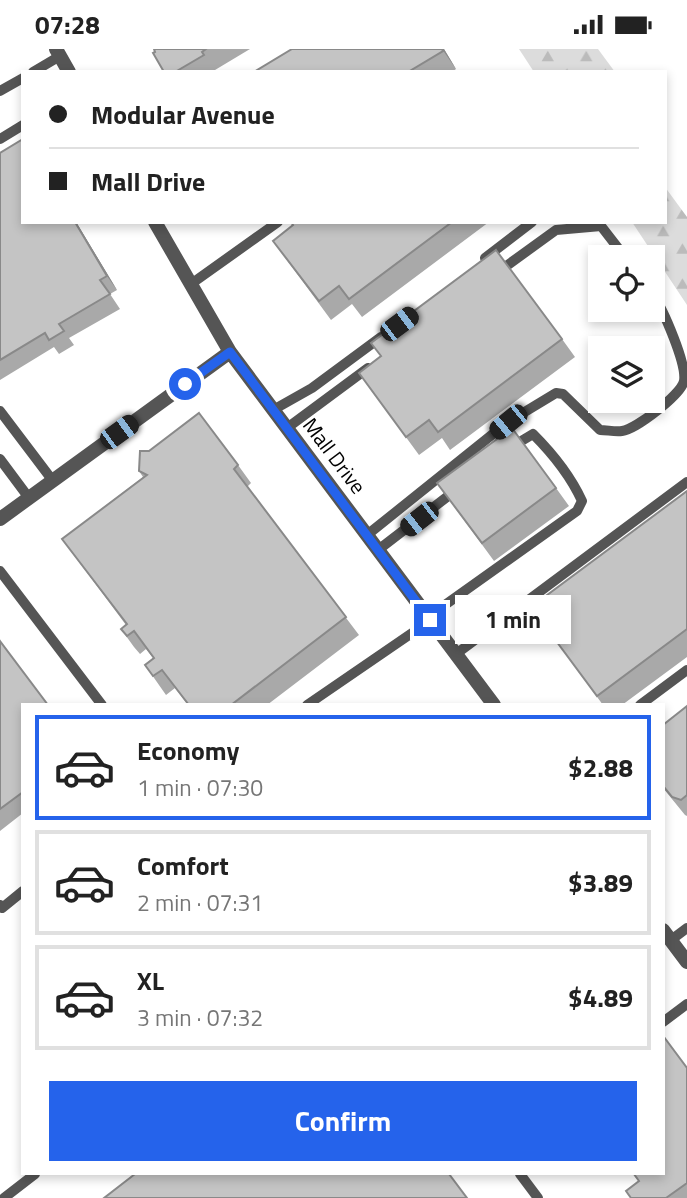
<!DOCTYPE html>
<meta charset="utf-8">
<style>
:root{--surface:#fff;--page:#f2f2f2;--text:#222;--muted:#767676;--line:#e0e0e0;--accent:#2563eb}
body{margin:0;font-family:"Titillium Web",sans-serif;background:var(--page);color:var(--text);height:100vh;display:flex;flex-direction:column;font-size:26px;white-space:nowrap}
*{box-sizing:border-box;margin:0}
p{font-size:23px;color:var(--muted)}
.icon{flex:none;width:38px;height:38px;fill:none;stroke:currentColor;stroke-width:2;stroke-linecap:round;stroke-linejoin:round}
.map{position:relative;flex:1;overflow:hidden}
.details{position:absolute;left:21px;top:654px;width:644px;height:472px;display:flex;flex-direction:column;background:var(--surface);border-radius:0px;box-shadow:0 4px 10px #0003}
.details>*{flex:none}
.top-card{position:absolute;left:21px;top:21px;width:646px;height:154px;border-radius:0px;box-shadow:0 4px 10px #0003;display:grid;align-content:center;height:154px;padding:0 28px;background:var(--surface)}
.controls{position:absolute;left:588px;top:196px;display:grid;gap:14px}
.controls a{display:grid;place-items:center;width:77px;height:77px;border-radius:0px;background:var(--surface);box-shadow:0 4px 10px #0003;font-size:35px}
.end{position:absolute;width:32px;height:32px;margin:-16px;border:9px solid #2563eb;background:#fff;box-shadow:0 0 0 4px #fff}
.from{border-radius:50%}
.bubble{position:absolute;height:49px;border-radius:0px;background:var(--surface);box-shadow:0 4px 10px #0003;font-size:23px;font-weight:700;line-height:49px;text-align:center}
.car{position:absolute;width:21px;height:42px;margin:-21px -10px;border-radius:9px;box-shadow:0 0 5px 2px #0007;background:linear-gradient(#222 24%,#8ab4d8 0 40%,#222 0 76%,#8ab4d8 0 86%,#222 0)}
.top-card b{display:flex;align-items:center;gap:24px;height:66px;font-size:26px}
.top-card b+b{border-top:2px solid var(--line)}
.top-card i{width:18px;height:18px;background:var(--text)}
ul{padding:12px 0 0;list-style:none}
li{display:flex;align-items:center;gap:21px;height:105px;margin:0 14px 10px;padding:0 14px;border:4px solid var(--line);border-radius:0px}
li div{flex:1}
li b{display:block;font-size:26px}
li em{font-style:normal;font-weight:700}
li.on{border-color:var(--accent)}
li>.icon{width:63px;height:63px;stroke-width:1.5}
.primary-button{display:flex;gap:14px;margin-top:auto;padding:14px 28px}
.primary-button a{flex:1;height:80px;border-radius:0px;background:var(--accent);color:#fff;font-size:28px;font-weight:700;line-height:80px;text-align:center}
.status{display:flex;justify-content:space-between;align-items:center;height:49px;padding:0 35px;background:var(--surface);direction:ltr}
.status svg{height:19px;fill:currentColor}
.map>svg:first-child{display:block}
.forest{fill:url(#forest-firs)}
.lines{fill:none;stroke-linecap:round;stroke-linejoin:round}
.lane{stroke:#555;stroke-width:10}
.street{stroke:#555;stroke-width:14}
.wall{fill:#a9a9a9}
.shaded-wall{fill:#898989}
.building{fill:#c4c4c4;stroke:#898989;stroke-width:2}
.route{stroke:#2563eb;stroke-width:9}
.labels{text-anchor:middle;stroke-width:5;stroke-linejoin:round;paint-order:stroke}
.street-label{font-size:21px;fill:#000;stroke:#fff}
</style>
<div class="status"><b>07:28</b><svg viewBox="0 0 49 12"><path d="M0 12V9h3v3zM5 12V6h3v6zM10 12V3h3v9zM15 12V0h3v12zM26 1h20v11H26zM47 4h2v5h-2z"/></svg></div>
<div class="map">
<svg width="687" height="1149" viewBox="0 0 687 1149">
<defs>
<pattern id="forest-firs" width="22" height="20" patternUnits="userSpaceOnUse" patternTransform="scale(1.75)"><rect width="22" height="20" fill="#dcdcdc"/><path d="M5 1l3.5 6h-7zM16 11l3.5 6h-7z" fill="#bbb"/></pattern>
</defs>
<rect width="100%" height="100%" fill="#fff"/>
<!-- forest -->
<path class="forest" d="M519,0H598L615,23H534Z
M665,138L687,168V256L632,173H665Z"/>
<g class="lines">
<!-- lane -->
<path class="lane" d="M33,23L60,7
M0,42L23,29
M0,90L23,76
M485,209L532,173
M498,223L556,181L601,177L625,208
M191,235L278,173
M273,361L312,339L381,288
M0,362L53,432
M287,379L368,319
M0,410L29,449
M367,486L508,373L556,344L563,345L600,381C607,381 615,383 622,382C636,380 681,346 684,332C687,315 663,260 653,246
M378,501L456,441
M0,522L102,656
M428,568L577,462L582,452C571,428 552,404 533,385L513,397
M456,605L687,433
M307,656L431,571
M640,656L687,621
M0,856L2,859L23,842
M671,891L687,879
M663,973L687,955
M520,1125L538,1149
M4,1149L35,1125"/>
<!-- street -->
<path class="street" d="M56,0L69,23
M155,173L230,303L494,656
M0,470L230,303
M663,881L687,913"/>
</g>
<!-- wall -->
<path class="wall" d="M154,0H250L215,21L216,23H164Z
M292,0H444L456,20L452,23H254Z
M0,104L76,173L117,241L110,245L120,260L69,289L74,296L59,305L54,298L0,331Z
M290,173H489L362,268L352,255L331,271L273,192L293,177Z
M562,290L575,308L450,401L442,389L419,406L359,324Z
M238,416L251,434L247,438L359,586L267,656H188L175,639L166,646L145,616L153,609L146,600L140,605L134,598L121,580L126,576L62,490L143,428L139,422Z
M437,434L556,439L569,457L494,512Z
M687,442V608L622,656H603L531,558Z
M0,592L23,656V764L0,782Z
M687,657V767L685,766L663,739V676Z
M687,1019V1149H631L639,1133L633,1125H663Z"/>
<!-- shaded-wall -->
<path class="shaded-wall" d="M442,0H444L456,20Z
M75,173H76L117,241L107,227Z"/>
<!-- building -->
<path class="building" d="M154,0H206L202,3L204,6L175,23H164L153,4L155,3Z
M292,0H442L443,2L408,23H254Z
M23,90V173H75L107,227L100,231L110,245L59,275L64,282L49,291L45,284L0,311V104Z
M291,173H452L349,250L339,237L319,252L273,192L293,176Z
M496,201L562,290L438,383L429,371L406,388L359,324L381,307L371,294Z
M199,364L238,416L234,420L346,568L231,656H189L162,621L153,627L145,616L154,609L134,582L127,587L121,580L127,575L62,490L147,426L139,422L140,402H149Z
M512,379L556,439L482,494L437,434Z
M687,442V580L597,647L531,558Z
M0,592L48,656H23V743L0,760Z
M687,657V746L681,751L672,748L663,737V676Z
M664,988L687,1019V1134L666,1149H631L626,1142L639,1132L634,1125H663Z
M135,1125H449L467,1149H104Z"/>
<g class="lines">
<!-- route -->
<path class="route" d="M185,335L230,303L430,571"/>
</g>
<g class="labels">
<!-- street labels -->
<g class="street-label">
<text transform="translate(334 407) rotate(53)" y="7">Mall Drive</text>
</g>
</g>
</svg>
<div class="controls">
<a><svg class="icon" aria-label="locate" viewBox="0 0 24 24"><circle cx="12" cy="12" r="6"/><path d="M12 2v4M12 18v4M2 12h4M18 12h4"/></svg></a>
<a><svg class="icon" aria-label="layers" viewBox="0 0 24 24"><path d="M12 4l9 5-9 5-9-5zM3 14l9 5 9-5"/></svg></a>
</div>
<i class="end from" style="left:185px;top:335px"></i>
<i class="end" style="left:430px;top:571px"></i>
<div class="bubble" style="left:455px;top:546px;width:116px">1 min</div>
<i class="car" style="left:399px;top:275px;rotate:53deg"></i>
<i class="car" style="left:508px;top:373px;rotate:231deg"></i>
<i class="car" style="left:119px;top:383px;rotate:54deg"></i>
<i class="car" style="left:419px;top:470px;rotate:232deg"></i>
<div class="top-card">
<b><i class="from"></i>Modular Avenue</b>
<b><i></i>Mall Drive</b>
</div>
<section class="details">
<ul>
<li class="on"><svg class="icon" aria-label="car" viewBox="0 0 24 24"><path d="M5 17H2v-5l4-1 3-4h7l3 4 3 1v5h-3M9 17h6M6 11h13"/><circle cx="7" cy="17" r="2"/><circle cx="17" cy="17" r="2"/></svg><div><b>Economy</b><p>1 min · 07:30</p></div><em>$2.88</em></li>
<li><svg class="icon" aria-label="car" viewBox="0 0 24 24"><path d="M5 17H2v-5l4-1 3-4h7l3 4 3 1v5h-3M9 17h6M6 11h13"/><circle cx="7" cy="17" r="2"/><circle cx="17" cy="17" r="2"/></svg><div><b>Comfort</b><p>2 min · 07:31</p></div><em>$3.89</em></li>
<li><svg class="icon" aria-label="car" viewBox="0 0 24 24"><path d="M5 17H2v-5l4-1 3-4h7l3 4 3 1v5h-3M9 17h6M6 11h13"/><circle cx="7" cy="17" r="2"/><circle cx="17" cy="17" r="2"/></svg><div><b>XL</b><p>3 min · 07:32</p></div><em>$4.89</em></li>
</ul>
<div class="primary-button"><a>Confirm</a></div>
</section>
</div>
